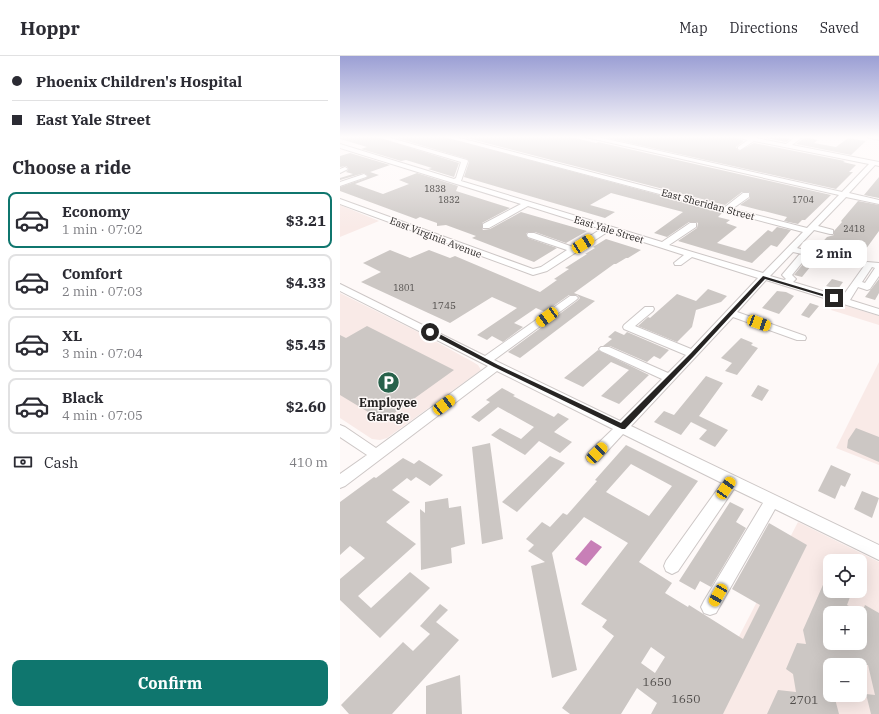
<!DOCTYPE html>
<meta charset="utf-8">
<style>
:root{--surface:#fff;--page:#f2f2f3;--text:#2b2b33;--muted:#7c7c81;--line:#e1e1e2;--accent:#0f766e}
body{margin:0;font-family:"IBM Plex Serif",serif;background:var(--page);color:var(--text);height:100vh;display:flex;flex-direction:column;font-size:15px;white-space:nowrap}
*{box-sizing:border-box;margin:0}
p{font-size:13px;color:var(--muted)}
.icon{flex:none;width:22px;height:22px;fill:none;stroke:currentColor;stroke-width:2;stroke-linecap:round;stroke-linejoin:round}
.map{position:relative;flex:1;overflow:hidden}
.sheet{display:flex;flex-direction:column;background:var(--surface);width:340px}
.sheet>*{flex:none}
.banner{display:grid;align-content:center;height:88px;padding:0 12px;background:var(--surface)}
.fabs{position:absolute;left:483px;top:498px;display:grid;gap:8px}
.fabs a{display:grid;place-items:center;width:44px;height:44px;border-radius:8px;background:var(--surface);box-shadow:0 4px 16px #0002;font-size:20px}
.end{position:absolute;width:18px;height:18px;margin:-9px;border:5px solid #262423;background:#fff;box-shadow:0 0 0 2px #fff}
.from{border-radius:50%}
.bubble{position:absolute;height:28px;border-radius:8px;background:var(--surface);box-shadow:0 4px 16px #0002;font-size:13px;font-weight:700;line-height:28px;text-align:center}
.car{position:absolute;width:12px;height:24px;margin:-12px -6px;border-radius:5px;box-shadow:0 0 3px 1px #0007;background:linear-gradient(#f5c518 24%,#345 0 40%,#f5c518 0 76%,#345 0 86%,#f5c518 0)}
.banner b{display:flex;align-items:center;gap:14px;height:38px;font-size:15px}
.banner b+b{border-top:1px solid var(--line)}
.banner i{width:10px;height:10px;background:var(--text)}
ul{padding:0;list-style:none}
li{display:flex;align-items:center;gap:12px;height:56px;margin:0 8px 6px;padding:0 4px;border:2px solid var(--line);border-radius:8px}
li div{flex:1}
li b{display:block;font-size:15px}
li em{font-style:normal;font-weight:700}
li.current{border-color:var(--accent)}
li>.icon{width:36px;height:36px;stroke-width:1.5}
h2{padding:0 12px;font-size:18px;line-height:48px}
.pay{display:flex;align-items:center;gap:10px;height:44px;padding:0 12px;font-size:15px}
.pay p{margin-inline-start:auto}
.primary-button{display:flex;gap:8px;margin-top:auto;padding:8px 12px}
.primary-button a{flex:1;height:46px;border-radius:8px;background:var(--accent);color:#fff;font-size:16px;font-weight:700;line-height:46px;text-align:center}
header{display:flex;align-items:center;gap:24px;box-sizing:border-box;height:56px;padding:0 20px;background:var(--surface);border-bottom:1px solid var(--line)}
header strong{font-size:19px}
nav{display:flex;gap:22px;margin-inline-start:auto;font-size:14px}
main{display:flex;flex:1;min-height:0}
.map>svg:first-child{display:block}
.built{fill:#f9eae7;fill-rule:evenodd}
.water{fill:#c87fb7}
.building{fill:#ccc7c4;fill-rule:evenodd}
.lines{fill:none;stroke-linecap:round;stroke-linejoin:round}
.minor-casing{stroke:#cdc7c6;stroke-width:2}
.minor{fill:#fff;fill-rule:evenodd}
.route{fill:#262423}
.labels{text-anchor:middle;stroke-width:3;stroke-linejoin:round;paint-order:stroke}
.far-number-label{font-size:9px;fill:#504d4b}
.far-street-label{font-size:10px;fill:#262423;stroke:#fef9f8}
.number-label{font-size:10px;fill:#504d4b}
.poi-label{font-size:12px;font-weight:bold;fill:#262423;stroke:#fef9f8}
.near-number-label{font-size:12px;fill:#504d4b}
</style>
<header>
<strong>Hoppr</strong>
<nav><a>Map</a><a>Directions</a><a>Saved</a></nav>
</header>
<main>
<section class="sheet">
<div class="banner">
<b><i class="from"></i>Phoenix Children's Hospital</b>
<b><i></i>East Yale Street</b>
</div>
<h2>Choose a ride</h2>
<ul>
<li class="current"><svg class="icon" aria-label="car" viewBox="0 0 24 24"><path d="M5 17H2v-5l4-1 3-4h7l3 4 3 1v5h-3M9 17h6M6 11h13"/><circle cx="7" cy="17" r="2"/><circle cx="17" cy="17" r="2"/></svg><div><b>Economy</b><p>1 min · 07:02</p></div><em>$3.21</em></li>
<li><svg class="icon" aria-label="car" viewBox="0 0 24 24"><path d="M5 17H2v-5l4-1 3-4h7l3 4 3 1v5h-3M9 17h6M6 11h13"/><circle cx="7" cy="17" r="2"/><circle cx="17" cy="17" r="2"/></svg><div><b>Comfort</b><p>2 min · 07:03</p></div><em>$4.33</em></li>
<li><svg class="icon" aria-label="car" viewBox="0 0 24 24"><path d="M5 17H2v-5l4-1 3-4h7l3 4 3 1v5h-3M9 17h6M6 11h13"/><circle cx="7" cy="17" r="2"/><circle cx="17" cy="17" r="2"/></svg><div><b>XL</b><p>3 min · 07:04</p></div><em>$5.45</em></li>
<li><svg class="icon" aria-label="car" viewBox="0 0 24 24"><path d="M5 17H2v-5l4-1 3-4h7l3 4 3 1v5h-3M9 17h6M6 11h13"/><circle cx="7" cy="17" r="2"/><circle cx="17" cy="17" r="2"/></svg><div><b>Black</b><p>4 min · 07:05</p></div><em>$2.60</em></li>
</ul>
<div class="pay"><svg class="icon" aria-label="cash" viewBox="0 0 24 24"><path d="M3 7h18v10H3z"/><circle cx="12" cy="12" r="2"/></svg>Cash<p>410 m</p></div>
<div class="primary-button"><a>Confirm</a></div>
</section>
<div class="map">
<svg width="539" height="658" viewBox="0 0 539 658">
<rect width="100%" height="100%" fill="#fef9f8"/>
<!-- built -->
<path class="built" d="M0,149L39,165L0,181Z
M0,237L82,278L133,306L138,309L141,314L47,382L40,384L32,383L0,362Z
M496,247L539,260V269L491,254Z
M539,306V409L496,392Z
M458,466L539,506V658H359ZM490,505H520V535H490ZM490,557H520V587H490ZM490,609H520V639H490Z"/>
<!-- water -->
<path class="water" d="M251,484L262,491L246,510L235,503Z"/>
<!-- building -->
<path class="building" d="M0,80H33L119,107L114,121L88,113L92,112L66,104L61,105L21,93L27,91L0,83Z
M50,80H100L383,156L378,161L390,164L386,167L397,171L377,187L405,195L428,174L432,176L437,171L451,174L437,191L431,189L412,207L338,185L357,172L358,167L356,166H349L327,181L314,177L343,156L271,137L250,149L275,156L265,162L124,121L129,106L127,103Z
M119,80H227L256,87L258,86L491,139L465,164H462L458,168L444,165L447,161L400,149L410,142V137L409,136H402L385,149Z
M270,80H392L404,85L396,91L399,95L414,87L505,105L503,106L516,109L509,116H513L496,133L267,82Z
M415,80H436L450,83L446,86Z
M465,81L478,84L474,87L496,91L508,82L526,85L511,99L456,88Z
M10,97L50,109L30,116L39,119L15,128L43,138L69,128L59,124L77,117L118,130L116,135L170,152L142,167V172L143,174L150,173L181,156L247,175L226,187L195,176H188L186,178L188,182L217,192L194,206L132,182L136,180L106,169L97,170V167L80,161L76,163L0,135V131L26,122L28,120L24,117L0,124V122L13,118L6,116L9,113L6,110L0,111V100Z
M539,121V142L524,139Z
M518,145L539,149V175L523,197L516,195L506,208L484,202L489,196L477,192L487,181L494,179V175L502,166L501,165Z
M266,183L301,194L288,202H286L276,208H274L234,237L255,245L180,302L168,296L237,245L240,242L237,239H229L205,256L196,252L174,267L183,271L163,286L152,280L147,284L137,279L177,252L152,241L110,267L21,226L41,216L23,207L50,194L70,202L89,194L110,202L115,200L200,236L217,224L214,223L229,213L225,212L247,198H245L255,192L253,191Z
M463,208L471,210L462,221L454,219Z
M492,223L503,226L498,233L486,230Z
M539,223V237L535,244L525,241Z
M368,233L387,240L381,246L356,254L352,271L337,286L298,270L308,261L310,262L337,238L356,245Z
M437,235L446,236L454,240L439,258L422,252Z
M470,247L479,250L469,262L461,259Z
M27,270L114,314L43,365L0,339V279L6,282Z
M275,275L284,279L287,276L329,294L320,303L314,300L307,306L270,290H263L272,283L268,281Z
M401,282L413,287L411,289L418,292L397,319L385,315L392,307L381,302Z
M258,294L309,319L279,348L261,340L289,314L271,306L243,331L224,322Z
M366,320L383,327L359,360L388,374L375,391L359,383L367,374L351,366L341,379L314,366L324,355L334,359Z
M418,329L429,334L422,345L411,340Z
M162,332L175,339L173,340L214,361L218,357L229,363L214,376L232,386L220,397L199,385L185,399L151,379L160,372L181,383L194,371L158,351L139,366L131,361L150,346L146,344Z
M516,372L539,381V406L507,392L508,384Z
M150,387L163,483L142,488L132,391Z
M286,389L358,425L299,506L332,527L325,537L348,551L349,549L403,583L420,549L392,533L429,467L467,489L383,658H311L317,647L297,632L281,658H230L222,652L274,580L262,571L267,564L241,548L288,487L244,461L212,497L237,614L212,622L191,510L205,506L188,495L194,489L186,483L202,466L210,471L223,457L227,459L257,425L255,424ZM291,408L332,430L309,460L266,436ZM311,591L325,601L315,617L301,607Z
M210,400L225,407L177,456L162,446Z
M63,402L74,408L79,404L103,419L90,430L76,421L71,425L67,422L52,434L70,446L46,466L76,488L18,540L31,552L70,516L90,532L40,582L0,544V523L25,502L10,490L0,499V446L34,421L36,422Z
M491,409L511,418L505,431L501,429L495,443L478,435Z
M522,435L539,442L532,462L514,453Z
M108,442L109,452L121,450L125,488L111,492L112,507L81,514L80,453L85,457V446Z
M390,446L404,453L396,466L406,472L371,531L360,525L355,534L339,525Z
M490,513V535H499L510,541L507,549L522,557L525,549L539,557V658H531L526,638L535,639L528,609H490V639H494L499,658H427L438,634L456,636L453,618L446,613L457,587L466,588L463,574ZM490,557H520V587H490Z
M100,548L108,554L96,566L119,584L52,658H9L1,649L63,586L73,595L90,578L80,570Z
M120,619L122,658H86V630Z"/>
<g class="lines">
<defs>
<path id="minor" d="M34,80H44L127,104L128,105L121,125L322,186L350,167H356V171L329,189L423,217L463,176L101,80H112L385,151L403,137H409V141L392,153L467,172L499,139L241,80H253L502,136L529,108L414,85L400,94L398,93V91L408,84L393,80H406L446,88L457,80H464L452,89L539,106V110L535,109L509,137L539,144V148L506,141L478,170L493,174V178H490L474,174L457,192L471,196L476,193L480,196C476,202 472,202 465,200V203L452,219L456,223L453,226L502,241L527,206L539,207V220L530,233L527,234L518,231L510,244L539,253V259L426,224L397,256L465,280L466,282L465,284H457L393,261L291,370L539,489V504L435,453L376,557L370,559L364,557L361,551L364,545L423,447L394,433L338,515L332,518L326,515L324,510L326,505L382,427L283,378L258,405L253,406L248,405L246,401L248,397L273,373L157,315L5,430L0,432V418L27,399L0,381V369L5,371L36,392L148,310L0,235V228L145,300L230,240H236L238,242L236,244L154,304L280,365L322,323L261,295L259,293L261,291H269L328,317L346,299L284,273L283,271L284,269L305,251H313L314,253L313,255L295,270L351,293L418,222L352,201L341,209H335L334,207L344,199L269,175L207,215L193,219L0,148V143L193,213L201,211L227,194L188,181L187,179L188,177H194L233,191L261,173L188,150L149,172H143V168L181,148L0,92V88L114,123L116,122L121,106ZM453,196L462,198L459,199L442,219L446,223L444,224L430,220ZM532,211L535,212L525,227L522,226Z
M526,80H539V84L527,81Z
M5,111L8,113L0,117V113Z
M24,118L27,120L26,121L0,130V126Z"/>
</defs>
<!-- minor casing -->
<use href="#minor" class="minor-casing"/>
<!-- minor -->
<use href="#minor" class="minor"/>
</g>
<!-- sky -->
<linearGradient id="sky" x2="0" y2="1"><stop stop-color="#9b9fd4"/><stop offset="0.47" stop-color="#fffcfc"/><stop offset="1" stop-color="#fffcfc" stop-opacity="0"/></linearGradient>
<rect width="539" height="172" fill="url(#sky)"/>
<!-- route -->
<path class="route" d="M423,220L496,242L492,243L425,223L355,299L285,373H282L154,311L87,276L92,274L158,309L281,367L351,297Z"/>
<!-- icons -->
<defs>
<symbol id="parking-disc" viewBox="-11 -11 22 22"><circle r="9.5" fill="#27624b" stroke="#fef9f8"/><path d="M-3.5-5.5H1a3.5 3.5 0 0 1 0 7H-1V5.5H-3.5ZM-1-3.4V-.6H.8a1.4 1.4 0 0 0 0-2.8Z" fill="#fff"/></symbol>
</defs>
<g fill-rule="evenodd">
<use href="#parking-disc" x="36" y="314" width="25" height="25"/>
</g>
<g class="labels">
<!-- far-number labels -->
<g class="far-number-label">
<text x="95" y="136">1838</text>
<text x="109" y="147">1832</text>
<text x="463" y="147">1704</text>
<text x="514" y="176">2418</text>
<text x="64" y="235">1801</text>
</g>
<!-- far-street labels -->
<g class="far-street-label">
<text transform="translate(368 148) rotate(15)" y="4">East Sheridan Street</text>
<text transform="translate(269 173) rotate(17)" y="4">East Yale Street</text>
<text transform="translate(96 181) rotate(21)" y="4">East Virginia Avenue</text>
</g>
<!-- number labels -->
<g class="number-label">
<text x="104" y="253">1745</text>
</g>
<!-- poi labels -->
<g class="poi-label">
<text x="48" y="351">Employee<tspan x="48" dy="14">Garage</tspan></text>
</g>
<!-- near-number labels -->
<g class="near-number-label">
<text x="317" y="630">1650</text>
<text x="346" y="647">1650</text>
<text x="464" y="648">2701</text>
</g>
</g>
</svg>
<div class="fabs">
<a><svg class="icon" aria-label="locate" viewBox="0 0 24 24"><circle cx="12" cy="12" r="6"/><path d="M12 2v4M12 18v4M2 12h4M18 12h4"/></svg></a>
<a>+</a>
<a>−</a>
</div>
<i class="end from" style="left:90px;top:276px"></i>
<i class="end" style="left:494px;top:242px"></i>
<div class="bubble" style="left:461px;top:184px;width:66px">2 min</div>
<i class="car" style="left:243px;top:188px;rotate:57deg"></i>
<i class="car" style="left:207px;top:261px;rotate:234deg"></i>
<i class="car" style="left:419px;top:267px;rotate:110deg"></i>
<i class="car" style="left:104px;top:349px;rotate:53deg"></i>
<i class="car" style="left:257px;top:397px;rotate:44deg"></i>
<i class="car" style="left:386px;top:432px;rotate:34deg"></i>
<i class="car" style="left:378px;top:539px;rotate:210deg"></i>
</div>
</main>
